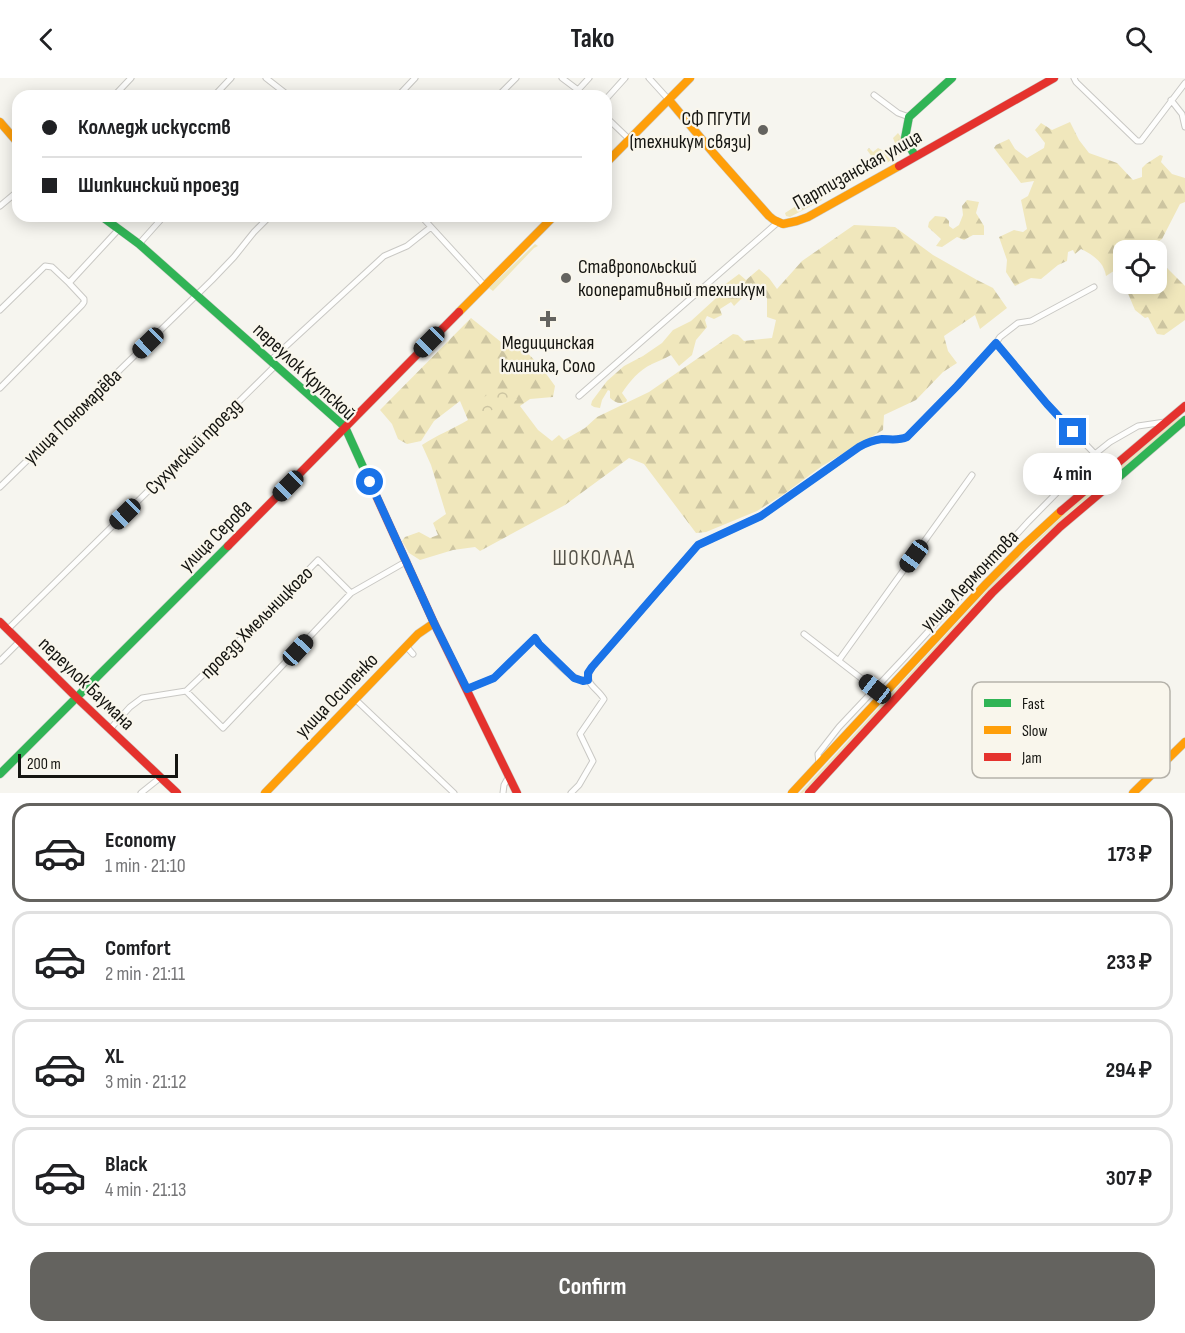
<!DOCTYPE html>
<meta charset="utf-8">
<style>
:root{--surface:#fff;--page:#f2f2f2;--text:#202124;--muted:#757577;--line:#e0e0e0;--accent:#64635f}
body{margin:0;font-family:"Sofia Sans Condensed",sans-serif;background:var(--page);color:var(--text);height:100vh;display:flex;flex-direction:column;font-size:22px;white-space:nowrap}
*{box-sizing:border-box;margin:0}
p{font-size:20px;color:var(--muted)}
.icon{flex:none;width:33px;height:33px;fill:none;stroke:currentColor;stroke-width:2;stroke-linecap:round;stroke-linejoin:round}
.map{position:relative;height:715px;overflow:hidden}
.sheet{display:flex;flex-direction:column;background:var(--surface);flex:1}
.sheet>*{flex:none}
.guide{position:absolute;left:12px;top:12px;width:600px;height:132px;border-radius:18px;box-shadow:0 3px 15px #0003;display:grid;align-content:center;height:132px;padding:0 30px;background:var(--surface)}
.buttons{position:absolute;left:1113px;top:162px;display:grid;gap:12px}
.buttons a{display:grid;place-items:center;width:54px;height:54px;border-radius:12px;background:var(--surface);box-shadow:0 3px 15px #0003;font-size:30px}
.scale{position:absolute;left:18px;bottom:15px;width:160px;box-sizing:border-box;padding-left:6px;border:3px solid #151511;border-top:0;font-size:16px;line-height:21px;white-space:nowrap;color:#151511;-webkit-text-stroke:4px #f9f6ec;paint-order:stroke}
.end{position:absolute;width:27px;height:27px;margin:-14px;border:8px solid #1a73e8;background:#fff;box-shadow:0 0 0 3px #fff}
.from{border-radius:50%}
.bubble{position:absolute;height:42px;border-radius:18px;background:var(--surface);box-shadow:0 3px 15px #0003;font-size:20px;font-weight:700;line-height:42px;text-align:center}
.car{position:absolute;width:18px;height:36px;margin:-18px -9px;border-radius:8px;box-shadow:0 0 4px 2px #0007;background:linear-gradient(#222 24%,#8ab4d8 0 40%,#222 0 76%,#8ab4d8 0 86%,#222 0)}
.guide b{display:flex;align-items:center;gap:21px;height:57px;font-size:22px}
.guide b+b{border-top:2px solid var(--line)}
.guide i{width:15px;height:15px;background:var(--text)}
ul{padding:10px 0 0;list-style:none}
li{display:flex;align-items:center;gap:18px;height:99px;margin:0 12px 9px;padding:0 18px;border:3px solid var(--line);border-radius:18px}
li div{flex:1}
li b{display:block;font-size:22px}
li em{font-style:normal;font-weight:700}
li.selected{border-color:var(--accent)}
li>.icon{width:54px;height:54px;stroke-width:1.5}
.button{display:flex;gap:12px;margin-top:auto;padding:12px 30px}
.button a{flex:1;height:69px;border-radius:18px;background:var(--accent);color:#fff;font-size:24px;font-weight:700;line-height:69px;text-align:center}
header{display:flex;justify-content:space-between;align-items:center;height:78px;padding:0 30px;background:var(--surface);font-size:27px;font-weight:700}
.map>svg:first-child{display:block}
.green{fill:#f0e7bc}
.forest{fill:url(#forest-firs)}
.park{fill:url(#park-crowns)}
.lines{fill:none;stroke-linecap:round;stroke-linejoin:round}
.street-casing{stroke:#c9c8c4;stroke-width:7}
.fast-casing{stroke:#c9c8c4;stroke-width:9}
.slow-casing{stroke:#c9c8c4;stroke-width:9}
.jam-casing{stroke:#c9c8c4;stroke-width:9}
.street{stroke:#fefefd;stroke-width:5}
.fast{stroke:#30b455;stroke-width:8}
.slow{stroke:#ff9f0a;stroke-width:8}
.jam{stroke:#e5322d;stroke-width:8}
.route{stroke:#1a73e8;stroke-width:8}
.poi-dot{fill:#64635f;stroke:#f9f6ec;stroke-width:2}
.labels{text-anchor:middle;stroke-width:4.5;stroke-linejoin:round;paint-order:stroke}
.poi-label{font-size:20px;fill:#151511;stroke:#f9f6ec;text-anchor:end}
.street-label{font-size:20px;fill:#151511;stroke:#f9f6ec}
.neighbourhood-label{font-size:21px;letter-spacing:1.5px;fill:#56544b;stroke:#f9f6ec}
.key{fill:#f9f6ec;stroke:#b5b2aa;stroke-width:1.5}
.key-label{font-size:16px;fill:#151511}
</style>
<header><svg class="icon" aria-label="back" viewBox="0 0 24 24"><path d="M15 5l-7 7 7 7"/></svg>Tako<svg class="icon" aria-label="search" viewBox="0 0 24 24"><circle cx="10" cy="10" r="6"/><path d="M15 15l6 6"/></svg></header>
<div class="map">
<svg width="1185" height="715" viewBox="0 0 1185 715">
<defs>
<pattern id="forest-firs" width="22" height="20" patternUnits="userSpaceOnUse" patternTransform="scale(1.5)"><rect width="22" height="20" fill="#f0e7bc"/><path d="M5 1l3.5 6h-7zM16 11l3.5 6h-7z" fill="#cdc5a1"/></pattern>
<pattern id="park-crowns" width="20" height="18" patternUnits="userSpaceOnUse" patternTransform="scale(1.5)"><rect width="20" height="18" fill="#f0e7bc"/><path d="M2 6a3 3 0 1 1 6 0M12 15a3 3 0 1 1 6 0" fill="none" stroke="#cdc5a1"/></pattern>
</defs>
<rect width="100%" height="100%" fill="#f6f5ef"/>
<!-- green -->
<path class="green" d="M535,166L538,168L534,170L493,213L489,210Z
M1179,339L1180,341L1075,430L1028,472L990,511L803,715H800L1010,487L1073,428Z"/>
<!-- forest -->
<path class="forest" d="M1070,44L1079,62L1089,75L1117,85L1133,102L1142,99V90L1146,86L1160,77L1163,78L1161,84L1172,96L1185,100V124L1180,126L1162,161L1145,172H1124L1123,187L1106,198C1104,184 1093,177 1081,171L1075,176L1073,172L1068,174L1067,183L1058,187L1041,201L1031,200L1015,208L1006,194L1007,182L999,159L1014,152L1023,154L1027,151L1021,122L1028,118L1034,103L1021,105L994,70L996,67L1009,61L1015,71L1027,80L1044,70L1045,65L1035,52L1041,45L1052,52Z
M898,55L901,59L904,60L906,65L904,75L881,88L875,83L867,72L869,70L873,74L878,70L884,73L895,65L893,60Z
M819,113L822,115V122L790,139L786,138L785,135Z
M967,122L979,124L976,135L984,148V157H973L964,162L957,159L942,169L936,168L941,161L928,149L929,144L935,138L945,139L949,143V148L953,151L959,147L963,137L962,128Z
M854,147L895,149L933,177L977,202L993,210L1007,230L980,251L975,237L944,258L948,273L957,285L943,294L916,322L884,337L883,352L822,388L784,416L757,433L706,454L696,455L644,386L629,380L565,427L480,473L475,469L453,472L420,482L409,475L402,463L405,459L419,454L430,460L438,457L433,445L446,436L431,387L422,367C437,357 453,351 468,342L460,323L434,343L421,363L407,366L398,361L392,346L380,332L471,240L501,264L511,258L542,290L555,308L553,319L530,321L520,328L538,352L552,363L559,357L564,362L585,350L597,339L649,314L733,256L738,257L744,263L772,260L776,242L767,239V220L751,205L746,210L745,217L734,228L731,224L720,231L722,237L714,241L707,238L705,242L707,249L696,262L692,277L679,288L671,277C664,281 658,283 652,286C639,292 630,303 622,315L627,322L626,324C619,326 616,325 610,320V313L608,312L602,322L600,330L594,329L591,327L592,323L607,303L624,288L643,278L662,265L673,252L691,243L726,211L723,208L739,196L746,202L759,191L769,200L777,211L802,183Z
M1157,184L1165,188L1185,208V242L1164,257L1157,256L1148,239L1145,240L1135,232L1124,206H1156Z"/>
<!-- park -->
<path class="park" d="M504,313L513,316L517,322L477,338L476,325L487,317Z"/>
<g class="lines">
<defs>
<path id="street" d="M266,0L289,18
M562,0L578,12L589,0
M649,0L669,22
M1074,0L1076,4L1137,63H1141L1185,5
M874,17L898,35L909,39
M114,18L131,0
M214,18L231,0
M398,18L415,0
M498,18L516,0
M606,21L625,0
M1171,22L1182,36L1185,49
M606,39L630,62
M0,128L18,113
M421,138L485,208
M139,166L164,138
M0,232L45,188L52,189L69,205
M996,265L1047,326L1095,376
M271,282L384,178L407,168L431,149
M0,310L82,227L84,224V221L69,205L118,152
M579,318L777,145
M0,409L212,202L234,179L254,154L270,138
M8,551L276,287
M804,556L875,611
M406,568L413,576
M839,582L972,397
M0,583L20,563
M467,611L494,600L535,560L539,566C549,576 572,606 588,602
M186,613L223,650L351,515
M355,621L454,715
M110,651L130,629L142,620L186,613L249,553L318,482L351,515L407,483
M819,685L818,676L839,649L904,580L1028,444L1095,376L1110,364L1138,348L1165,344
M141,715L161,699
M503,715L504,707L509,698
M571,715L579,707L593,683L580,656L604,621C596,608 582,606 592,589L698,467L761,438L859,369C866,365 873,362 882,361C891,361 898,363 907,359L957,308L996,265L1000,259L1018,245L1031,243L1094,209"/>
<path id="fast" d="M915,78L905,60L909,39L952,0
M101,138L139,166L345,349L368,400
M1112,405L1185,342
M0,696L228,468"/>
<path id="slow" d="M669,22L715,77L769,138L774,142L783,146L797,143L808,139L899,88
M0,44L18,65
M606,85L690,0
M459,234L554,138
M265,715L418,556L434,545
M792,715L985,507L1023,468L1061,433
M1133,715L1185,664"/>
<path id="jam" d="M899,88L1054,0
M368,400L434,545L517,715
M1061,433L1185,328
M228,468L459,234
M0,544L76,619L177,715
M809,715L992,515L1060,449L1112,405"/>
</defs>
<!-- street casing -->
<use href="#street" class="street-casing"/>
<!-- fast casing -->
<use href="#fast" class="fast-casing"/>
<!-- slow casing -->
<use href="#slow" class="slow-casing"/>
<!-- jam casing -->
<use href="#jam" class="jam-casing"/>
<!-- street -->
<use href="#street" class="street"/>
<!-- fast -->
<use href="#fast" class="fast"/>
<!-- slow -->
<use href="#slow" class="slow"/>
<!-- jam -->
<use href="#jam" class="jam"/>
</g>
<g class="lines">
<!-- route -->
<path class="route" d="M370,404L434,545L467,611L494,600L535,560L539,566L574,600L583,603L588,602V595L592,589L698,467L761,438L859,369C866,365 873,362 882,361C891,361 898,363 907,359L957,308L996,265L1047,326L1073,354"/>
</g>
<!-- markers -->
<g class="poi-dot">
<circle cx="763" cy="52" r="6"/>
<circle cx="566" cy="200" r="6"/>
<path d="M545 232h6v6h6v6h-6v6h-6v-6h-6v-6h6z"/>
</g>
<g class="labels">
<!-- poi labels -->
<g class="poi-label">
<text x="751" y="47">СФ ПГУТИ<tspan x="751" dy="23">(техникум связи)</tspan></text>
<text x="578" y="195" text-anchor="start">Ставропольский<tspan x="578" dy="23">кооперативный техникум</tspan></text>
<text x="548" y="271" text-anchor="middle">Медицинская<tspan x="548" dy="23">клиника, Соло</tspan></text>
</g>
<!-- street labels -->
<g class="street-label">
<text transform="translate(857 91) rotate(-29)" y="7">Партизанская улица</text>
<text transform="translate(305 293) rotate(43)" y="7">переулок Крупской</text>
<text transform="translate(72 338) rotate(-44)" y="7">улица Пономарёва</text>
<text transform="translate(193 368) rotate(-45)" y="7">Сухумский проезд</text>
<text transform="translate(215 457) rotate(-45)" y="7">улица Серова</text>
<text transform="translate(969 502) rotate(-46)" y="7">улица Лермонтова</text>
<text transform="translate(256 544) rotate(-45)" y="7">проезд Хмельницкого</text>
<text transform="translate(87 605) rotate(44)" y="7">переулок Баумана</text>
<text transform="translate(336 617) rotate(-46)" y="7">улица Осипенко</text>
</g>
<!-- neighbourhood labels -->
<g class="neighbourhood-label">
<text x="594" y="487">ШОКОЛАД</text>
</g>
</g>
<!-- legend -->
<rect x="972" y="604" width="198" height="96" rx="9" class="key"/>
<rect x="984" y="621" width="27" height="8" fill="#30b455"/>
<rect x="984" y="648" width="27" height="8" fill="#ff9f0a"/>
<rect x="984" y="675" width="27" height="8" fill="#e5322d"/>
<g class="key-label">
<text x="1022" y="631">Fast</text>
<text x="1022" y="658">Slow</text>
<text x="1022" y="685">Jam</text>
</g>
</svg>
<div class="buttons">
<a><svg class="icon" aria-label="locate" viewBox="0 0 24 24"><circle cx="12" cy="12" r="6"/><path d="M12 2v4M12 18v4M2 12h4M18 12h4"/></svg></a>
</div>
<div class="scale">200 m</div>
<i class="end from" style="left:370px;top:404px"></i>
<i class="end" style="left:1073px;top:354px"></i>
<div class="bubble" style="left:1023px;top:375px;width:99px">4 min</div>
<i class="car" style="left:429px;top:264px;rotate:225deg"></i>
<i class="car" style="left:148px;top:265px;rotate:226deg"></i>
<i class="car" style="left:288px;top:408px;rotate:225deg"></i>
<i class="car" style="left:125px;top:436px;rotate:226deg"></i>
<i class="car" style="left:914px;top:478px;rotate:216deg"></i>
<i class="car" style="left:298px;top:572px;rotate:43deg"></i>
<i class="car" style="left:875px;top:611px;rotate:308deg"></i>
<div class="guide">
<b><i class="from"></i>Колледж искусств</b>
<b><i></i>Шипкинский проезд</b>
</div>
</div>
<section class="sheet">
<ul>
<li class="selected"><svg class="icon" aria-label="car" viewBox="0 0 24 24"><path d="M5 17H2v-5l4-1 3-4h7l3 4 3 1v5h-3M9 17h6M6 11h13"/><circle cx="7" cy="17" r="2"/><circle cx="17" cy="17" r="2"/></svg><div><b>Economy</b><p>1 min · 21:10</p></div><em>173 ₽</em></li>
<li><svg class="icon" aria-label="car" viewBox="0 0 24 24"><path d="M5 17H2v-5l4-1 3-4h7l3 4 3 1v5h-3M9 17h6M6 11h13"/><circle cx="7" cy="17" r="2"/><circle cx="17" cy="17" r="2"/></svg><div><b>Comfort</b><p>2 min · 21:11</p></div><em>233 ₽</em></li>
<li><svg class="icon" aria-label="car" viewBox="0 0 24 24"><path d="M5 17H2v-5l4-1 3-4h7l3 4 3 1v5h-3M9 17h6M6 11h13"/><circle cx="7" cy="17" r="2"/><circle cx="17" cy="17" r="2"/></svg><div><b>XL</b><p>3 min · 21:12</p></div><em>294 ₽</em></li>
<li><svg class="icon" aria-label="car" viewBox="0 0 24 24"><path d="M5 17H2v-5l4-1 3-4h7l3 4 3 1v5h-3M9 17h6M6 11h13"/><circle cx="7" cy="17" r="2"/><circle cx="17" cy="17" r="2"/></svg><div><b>Black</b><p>4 min · 21:13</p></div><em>307 ₽</em></li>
</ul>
<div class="button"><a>Confirm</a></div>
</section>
